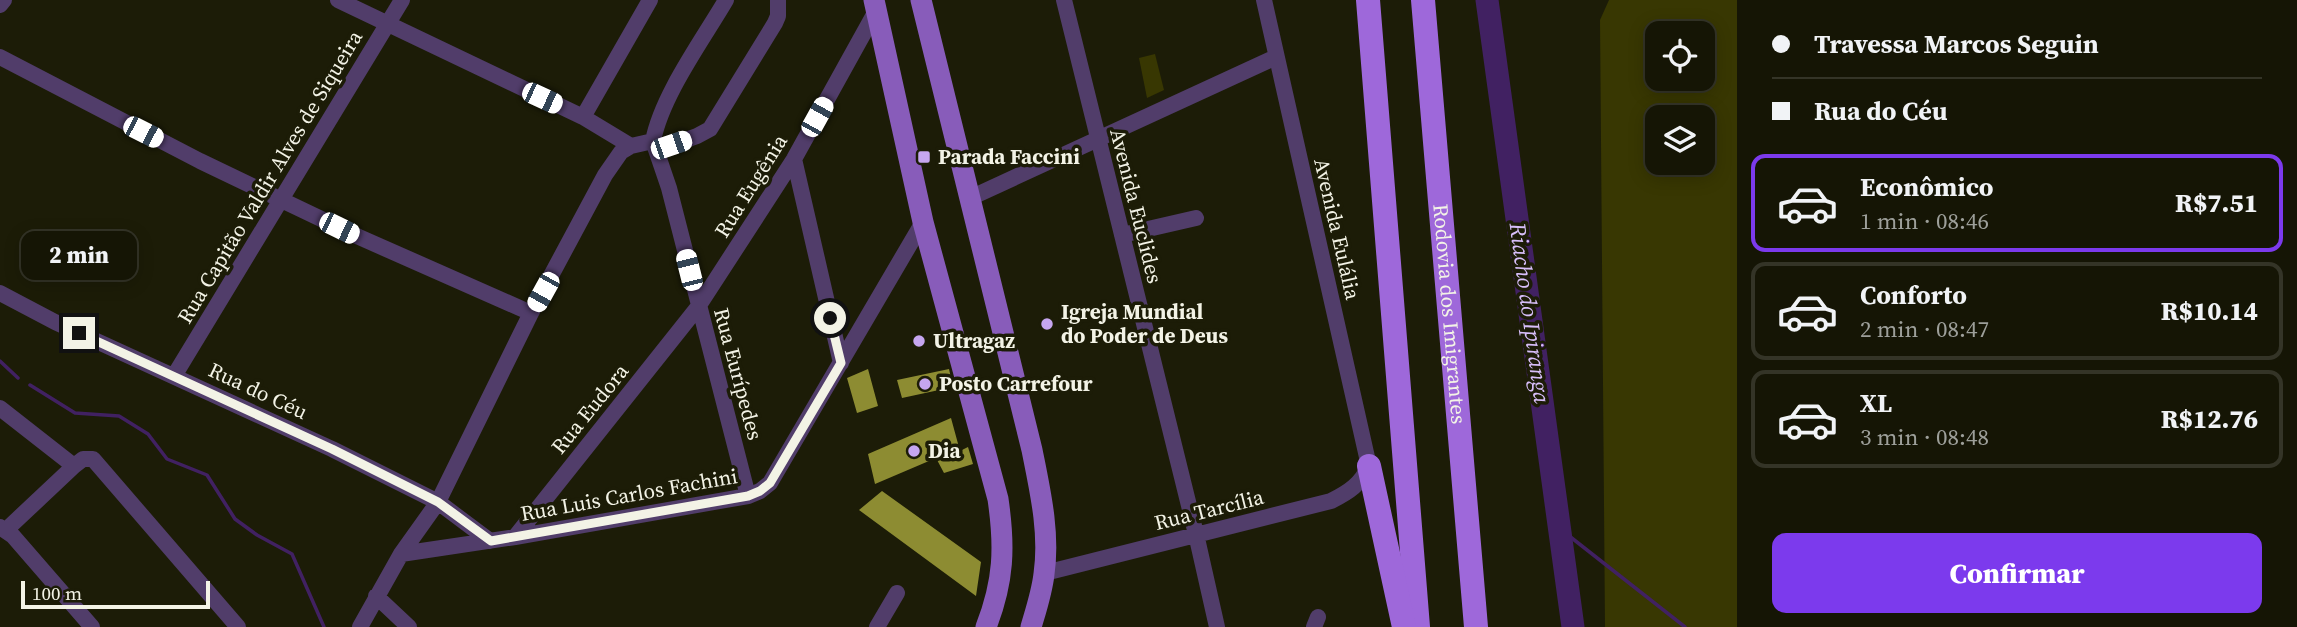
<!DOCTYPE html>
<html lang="pt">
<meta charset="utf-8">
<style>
:root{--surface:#151505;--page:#1e1e0f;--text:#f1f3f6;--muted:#9d9f9a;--line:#343427;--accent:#7c3aed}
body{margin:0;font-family:"Source Serif 4",serif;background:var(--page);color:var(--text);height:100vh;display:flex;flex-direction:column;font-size:26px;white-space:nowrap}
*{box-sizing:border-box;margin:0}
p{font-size:23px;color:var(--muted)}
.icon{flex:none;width:38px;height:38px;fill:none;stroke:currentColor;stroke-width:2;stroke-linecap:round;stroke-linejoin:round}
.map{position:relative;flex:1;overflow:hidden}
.side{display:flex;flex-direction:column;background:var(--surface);width:560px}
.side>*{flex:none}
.hud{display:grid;align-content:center;height:154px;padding:0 35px;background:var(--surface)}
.tools{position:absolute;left:1645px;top:21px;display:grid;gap:14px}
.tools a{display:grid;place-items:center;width:70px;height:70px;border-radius:14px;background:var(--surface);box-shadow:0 4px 18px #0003,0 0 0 2px var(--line);font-size:35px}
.scale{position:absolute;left:21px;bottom:18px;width:189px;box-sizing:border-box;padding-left:7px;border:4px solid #f3f3e6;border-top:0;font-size:19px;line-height:24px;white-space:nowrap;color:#f3f3e6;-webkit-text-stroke:5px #1c1c07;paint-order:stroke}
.end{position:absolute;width:32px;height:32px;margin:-16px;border:9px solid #f3f3e6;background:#111;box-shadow:0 0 0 4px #111}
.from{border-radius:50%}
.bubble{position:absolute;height:49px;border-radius:14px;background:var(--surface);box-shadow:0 4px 18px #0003,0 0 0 2px var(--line);font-size:23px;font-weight:800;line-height:49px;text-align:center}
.car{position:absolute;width:21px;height:42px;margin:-21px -10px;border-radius:9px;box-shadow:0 0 5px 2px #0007;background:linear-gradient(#fff 24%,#345 0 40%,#fff 0 76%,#345 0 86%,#fff 0)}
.hud b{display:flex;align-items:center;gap:24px;height:66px;font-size:26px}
.hud b+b{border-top:2px solid var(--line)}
.hud i{width:18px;height:18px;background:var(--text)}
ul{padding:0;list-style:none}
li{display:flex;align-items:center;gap:21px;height:98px;margin:0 14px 10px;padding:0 21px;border:4px solid var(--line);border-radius:14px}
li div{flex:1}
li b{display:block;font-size:26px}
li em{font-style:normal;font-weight:800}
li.active{border-color:var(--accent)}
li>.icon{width:63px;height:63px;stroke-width:1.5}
.primary-button{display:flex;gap:14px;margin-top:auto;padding:14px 35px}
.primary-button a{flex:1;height:80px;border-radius:14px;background:var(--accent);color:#fff;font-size:28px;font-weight:800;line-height:80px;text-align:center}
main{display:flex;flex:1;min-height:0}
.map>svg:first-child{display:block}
.green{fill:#383702;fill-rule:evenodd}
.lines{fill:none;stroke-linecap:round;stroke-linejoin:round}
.stream{stroke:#412162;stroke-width:3.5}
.river{stroke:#412162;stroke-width:23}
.building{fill:#8d8c32}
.minor{stroke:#513d6a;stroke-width:16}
.major{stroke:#885cba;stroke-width:21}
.highway{stroke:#9e68da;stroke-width:24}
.route{stroke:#f3f3e6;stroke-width:9}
.poi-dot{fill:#c6a6f0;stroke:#1c1c07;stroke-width:2.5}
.labels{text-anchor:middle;stroke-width:7;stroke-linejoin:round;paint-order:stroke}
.poi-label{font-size:21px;font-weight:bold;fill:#f3f3e6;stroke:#1c1c07;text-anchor:start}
.street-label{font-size:21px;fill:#f3f3e6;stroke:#1c1c07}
.water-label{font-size:23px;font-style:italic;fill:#d7bef9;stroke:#1c1c07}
</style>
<main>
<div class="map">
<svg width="1737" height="627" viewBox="0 0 1737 627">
<rect width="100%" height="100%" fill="#1c1c07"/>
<!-- green -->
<path class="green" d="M1609,0H1737V627H1605L1600,20ZM1657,33H1703V79H1657ZM1657,117H1703V163H1657Z
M1155,54L1164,90L1147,98L1139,58Z"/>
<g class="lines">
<!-- stream -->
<path class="stream" d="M0,361L18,378
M30,385L75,413L119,416L148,434L167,459L207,475L235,519L257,535L292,554L324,627
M1559,528L1685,627"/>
<!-- river -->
<path class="river" d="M1487,0L1573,627"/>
</g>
<!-- building -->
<path class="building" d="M868,369L878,406L857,413L847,378Z
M949,369L953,387L902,398L897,380Z
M951,418L960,451L968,447L973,464L944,473L936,458L875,484L868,454Z
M882,491L981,562L976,596L859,510Z"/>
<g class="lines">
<!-- minor -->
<path class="minor" d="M338,0L583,117L631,146
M1064,0L1196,534L1217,627
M0,5L4,0
M0,57L200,161L359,237L531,313
M583,117L650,0
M653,141L669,188L748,496
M658,150L697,136L710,129L775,23L778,16V0
M794,159L841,363
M970,198L1276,57
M1122,235L1196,218
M0,293L55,322L332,449L438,502L490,541
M174,376L402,0
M0,408L74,466
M0,527L13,536L92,627
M6,530L74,466L83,459H93L238,627
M515,537L698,307L794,159L876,11
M401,554L515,537L748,496L760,491L770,483L923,222
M1045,573L1331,501C1349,492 1361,484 1369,466L1264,0
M376,596L409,627
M360,627L401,554L438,502L531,313L605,175L621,152L631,146L653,141C662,95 702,41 726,0
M877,627L897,593
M1314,627L1318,617"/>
<!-- major -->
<path class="major" d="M874,0L923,222L998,499C1005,547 1004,581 986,627
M921,0L1032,450C1040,490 1050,533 1044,574C1042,592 1036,610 1031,627"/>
<!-- highway -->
<g class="highway">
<path d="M1368,0L1418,627"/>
<path id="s1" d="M1423,0L1476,627"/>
<path d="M1369,466L1404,627"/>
</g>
</g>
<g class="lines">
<!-- route -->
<path class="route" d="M79,333L332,449L438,502L491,541L748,496L760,491L770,483L841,363L830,318"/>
</g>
<!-- markers -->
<g class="poi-dot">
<rect x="917" y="150" width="14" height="14" rx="3.5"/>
<circle cx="1047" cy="324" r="7"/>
<circle cx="919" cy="341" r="7"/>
<circle cx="925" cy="384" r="7"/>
<circle cx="914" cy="451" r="7"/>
</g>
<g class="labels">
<!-- poi labels -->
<g class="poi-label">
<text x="938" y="164">Parada Faccini</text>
<text x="1061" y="319">Igreja Mundial<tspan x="1061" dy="24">do Poder de Deus</tspan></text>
<text x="933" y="348">Ultragaz</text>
<text x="939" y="391">Posto Carrefour</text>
<text x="928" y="458">Dia</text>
</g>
<!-- street labels -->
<g class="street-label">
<text transform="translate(270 177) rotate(-59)" y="7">Rua Capitão Valdir Alves de Siqueira</text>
<text transform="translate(751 186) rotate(-58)" y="7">Rua Eugênia</text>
<text transform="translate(1136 206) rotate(76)" y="7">Avenida Euclides</text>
<text transform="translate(1337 229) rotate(77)" y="7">Avenida Eulália</text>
<text dy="7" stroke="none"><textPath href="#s1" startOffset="315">Rodovia dos Imigrantes</textPath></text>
<text transform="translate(738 374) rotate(75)" y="7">Rua Eurípedes</text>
<text transform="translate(258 391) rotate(25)" y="7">Rua do Céu</text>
<text transform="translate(590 409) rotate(-51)" y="7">Rua Eudora</text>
<text transform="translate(629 495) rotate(-10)" y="7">Rua Luis Carlos Fachini</text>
<text transform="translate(1209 510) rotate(-14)" y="7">Rua Tarcília</text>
</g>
<!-- water labels -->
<g class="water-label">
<text transform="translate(1530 313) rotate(82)" y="8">Riacho do Ipiranga</text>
</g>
</g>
</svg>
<div class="tools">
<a><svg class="icon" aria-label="locate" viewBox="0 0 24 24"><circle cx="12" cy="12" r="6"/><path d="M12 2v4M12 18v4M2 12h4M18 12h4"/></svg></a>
<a><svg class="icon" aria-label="layers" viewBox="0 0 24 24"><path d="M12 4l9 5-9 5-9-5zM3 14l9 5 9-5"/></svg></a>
</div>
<div class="scale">100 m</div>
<i class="end from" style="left:830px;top:318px"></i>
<i class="end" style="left:79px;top:333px"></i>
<div class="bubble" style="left:21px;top:231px;width:116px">2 min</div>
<i class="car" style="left:542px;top:98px;rotate:115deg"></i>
<i class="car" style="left:817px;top:117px;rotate:29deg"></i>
<i class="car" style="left:143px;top:132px;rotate:117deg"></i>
<i class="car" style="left:671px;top:145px;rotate:71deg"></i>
<i class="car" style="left:339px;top:228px;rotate:116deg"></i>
<i class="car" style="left:689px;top:270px;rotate:346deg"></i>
<i class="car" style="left:543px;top:292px;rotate:209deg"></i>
</div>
<section class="side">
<div class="hud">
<b><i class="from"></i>Travessa Marcos Seguin</b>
<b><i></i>Rua do Céu</b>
</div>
<ul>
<li class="active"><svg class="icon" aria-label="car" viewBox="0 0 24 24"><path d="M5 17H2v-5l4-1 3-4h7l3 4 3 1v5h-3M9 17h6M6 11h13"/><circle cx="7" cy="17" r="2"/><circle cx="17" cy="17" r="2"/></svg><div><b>Econômico</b><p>1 min · 08:46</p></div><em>R$7.51</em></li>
<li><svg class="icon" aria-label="car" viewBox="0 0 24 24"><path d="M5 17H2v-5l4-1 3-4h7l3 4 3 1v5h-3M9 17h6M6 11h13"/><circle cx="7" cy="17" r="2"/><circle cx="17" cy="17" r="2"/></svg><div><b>Conforto</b><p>2 min · 08:47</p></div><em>R$10.14</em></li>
<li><svg class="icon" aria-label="car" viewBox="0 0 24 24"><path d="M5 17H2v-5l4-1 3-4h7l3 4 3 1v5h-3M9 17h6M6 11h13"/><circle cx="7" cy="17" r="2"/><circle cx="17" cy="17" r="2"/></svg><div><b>XL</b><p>3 min · 08:48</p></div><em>R$12.76</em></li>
</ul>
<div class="primary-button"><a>Confirmar</a></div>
</section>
</main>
